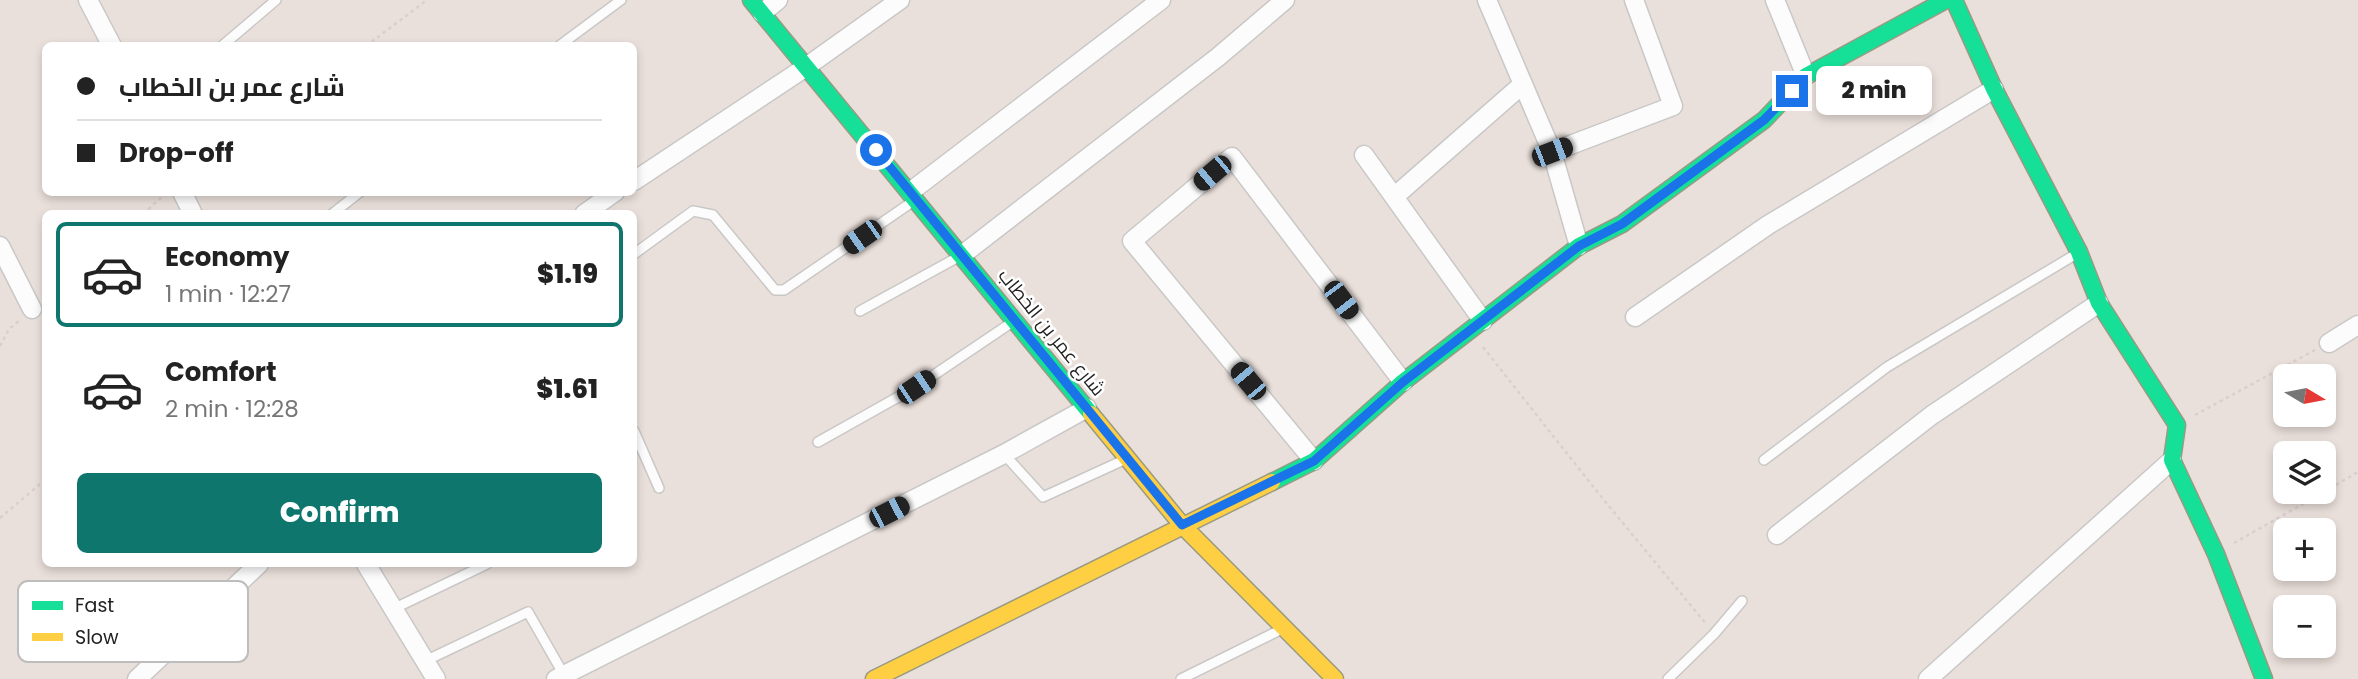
<!DOCTYPE html>
<meta charset="utf-8">
<style>
:root{--surface:#fff;--page:#f6f6f6;--text:#222;--muted:#767676;--line:#e0e0e0;--accent:#0f766e}
body{margin:0;font-family:Poppins,Cairo,sans-serif;background:var(--page);color:var(--text);height:100vh;display:flex;flex-direction:column;font-size:26px;white-space:nowrap}
*{box-sizing:border-box;margin:0}
p{font-size:23px;color:var(--muted)}
.icon{flex:none;width:38px;height:38px;fill:none;stroke:currentColor;stroke-width:2;stroke-linecap:round;stroke-linejoin:round}
.map{position:relative;flex:1;overflow:hidden}
.details{position:absolute;left:42px;top:210px;width:595px;height:357px;display:flex;flex-direction:column;background:var(--surface);border-radius:10px;box-shadow:0 4px 10px #0003}
.details>*{flex:none}
.hud{position:absolute;left:42px;top:42px;width:595px;height:154px;border-radius:10px;box-shadow:0 4px 10px #0003;display:grid;align-content:center;height:154px;padding:0 35px;background:var(--surface)}
.needle{width:46px;rotate:100deg}
.controls{position:absolute;left:2273px;top:364px;display:grid;gap:14px}
.controls a{display:grid;place-items:center;width:63px;height:63px;border-radius:10px;background:var(--surface);box-shadow:0 4px 10px #0003;font-size:35px}
.end{position:absolute;width:32px;height:32px;margin:-16px;border:9px solid #1a73e8;background:#fff;box-shadow:0 0 0 4px #fff}
.from{border-radius:50%}
.bubble{position:absolute;height:49px;border-radius:10px;background:var(--surface);box-shadow:0 4px 10px #0003;font-size:23px;font-weight:800;line-height:49px;text-align:center}
.car{position:absolute;width:21px;height:42px;margin:-21px -10px;border-radius:9px;box-shadow:0 0 5px 2px #0007;background:linear-gradient(#222 24%,#8ab4d8 0 40%,#222 0 76%,#8ab4d8 0 86%,#222 0)}
.hud b{display:flex;align-items:center;gap:24px;height:66px;font-size:26px}
.hud b+b{border-top:2px solid var(--line)}
.hud i{width:18px;height:18px;background:var(--text)}
ul{padding:12px 0 0;list-style:none}
li{display:flex;align-items:center;gap:21px;height:105px;margin:0 14px 10px;padding:0 21px;border:4px solid transparent;border-radius:10px}
li div{flex:1}
li b{display:block;font-size:26px}
li em{font-style:normal;font-weight:800}
li.selected{border-color:var(--accent)}
li>.icon{width:63px;height:63px;stroke-width:1.5}
.action{display:flex;gap:14px;margin-top:auto;padding:14px 35px}
.action a{flex:1;height:80px;border-radius:10px;background:var(--accent);color:#fff;font-size:28px;font-weight:800;line-height:80px;text-align:center}
.map>svg:first-child{display:block}
.military{fill:#eae0db;fill-rule:evenodd}
.lines{fill:none;stroke-linecap:round;stroke-linejoin:round}
.lane-casing{stroke:#c9c8c7;stroke-width:12}
.street-casing{stroke:#c9c8c7;stroke-width:21}
.fast-casing{stroke:#999a82;stroke-width:19}
.slow-casing{stroke:#999a82;stroke-width:19}
.path{stroke:#dccecd;stroke-width:2.5;stroke-dasharray:3.5 3.5;stroke-linecap:butt}
.lane{stroke:#fdfcfc;stroke-width:9}
.street{stroke:#fdfcfc;stroke-width:18}
.fast{stroke:#16e098;stroke-width:16}
.slow{stroke:#ffcf43;stroke-width:16}
.route{stroke:#1a73e8;stroke-width:9}
.labels{text-anchor:middle;stroke-width:5;stroke-linejoin:round;paint-order:stroke}
.street-label{font-size:19px;fill:#222;stroke:#fff}
.key{fill:#fff;stroke:#bdbdbd;stroke-width:2}
.key-label{font-size:19px;fill:#222}
</style>
<div class="map">
<svg width="2358" height="679" viewBox="0 0 2358 679">
<rect width="100%" height="100%" fill="#f0eeeb"/>
<!-- military -->
<path class="military" d="M0,0H2358V679H0ZM46,46H634V192H46ZM46,214H634V564H46ZM2286,376H2324V415H2286ZM2286,453H2324V492H2286ZM2286,530H2324V569H2286ZM2286,607H2324V646H2286Z"/>
<g class="lines">
<defs>
<path id="lane" d="M222,46L276,0
M559,46L621,0
M332,214L360,192
M634,254L693,211L713,215L775,290H784L915,200
M860,311L960,256
M634,431L659,488
M818,442L916,387L1014,321
M1004,454L1043,497L1126,459
M1764,460L1887,367L2078,253
M393,609L487,564
M425,661L528,612L564,675
M1181,679L1282,629
M1668,679L1714,634L1742,601"/>
<path id="street" d="M88,0L112,46
M1487,0L1552,152L1579,246
M1775,0L1806,76
M762,13L778,0
M1552,152L1673,106L1634,0
M1364,155L1483,321
M634,181L806,67L900,0
M182,192L193,214
M910,192L1161,0
M1394,197L1523,84
M584,214L615,192
M0,246L32,309
M962,255L1218,57L1285,0
M1635,317L1768,225L1994,89
M2329,343L2358,325
M1314,461L1132,241L1232,157L1403,382
M1777,535L1932,415L2099,303
M366,564L436,679
M137,679L259,564
M556,679L1004,454L1087,408
M1928,679L2172,460"/>
<path id="fast" d="M751,0L1091,414
M1954,0L1994,89L2079,252L2099,303L2177,425L2172,460L2216,554L2264,679
M1272,482L1314,461L1403,382L1579,246L1622,224L1764,120L1806,76L1946,0"/>
<path id="slow" d="M1091,414L1182,525L1335,679
M874,679L1272,482"/>
</defs>
<!-- lane casing -->
<use href="#lane" class="lane-casing"/>
<!-- street casing -->
<use href="#street" class="street-casing"/>
<!-- fast casing -->
<use href="#fast" class="fast-casing"/>
<!-- slow casing -->
<use href="#slow" class="slow-casing"/>
<!-- path -->
<path class="path" d="M366,46L427,0
M143,214L164,195
M0,346L9,329L19,321
M1483,347L1603,499L1707,625
M2195,415L2315,350
M2324,492L2358,472
M0,518L46,479
M2234,543L2324,492"/>
<!-- lane -->
<use href="#lane" class="lane"/>
<!-- street -->
<use href="#street" class="street"/>
<!-- fast -->
<use href="#fast" class="fast"/>
<!-- slow -->
<use href="#slow" class="slow"/>
</g>
<g class="lines">
<!-- route -->
<path class="route" d="M876,150L1182,525L1314,461L1403,382L1579,246L1622,224L1764,120L1792,91"/>
</g>
<g class="labels">
<!-- street labels -->
<g class="street-label">
<text transform="translate(1052 332) rotate(51)" y="7">شارع عمر بن الخطاب</text>
</g>
</g>
<!-- legend -->
<rect x="18" y="581" width="230" height="81" rx="10" class="key"/>
<rect x="32" y="601" width="31" height="9" fill="#16e098"/>
<rect x="32" y="633" width="31" height="8" fill="#ffcf43"/>
<g class="key-label">
<text x="75" y="612">Fast</text>
<text x="75" y="644">Slow</text>
</g>
</svg>
<div class="controls">
<a><svg class="needle" viewBox="-14 -14 28 28"><path d="M0-13l5 13h-10z" fill="#e53935"/><path d="M0 13l5-13h-10z" fill="#767676"/></svg></a>
<a><svg class="icon" aria-label="layers" viewBox="0 0 24 24"><path d="M12 4l9 5-9 5-9-5zM3 14l9 5 9-5"/></svg></a>
<a>+</a>
<a>−</a>
</div>
<i class="end from" style="left:876px;top:150px"></i>
<i class="end" style="left:1792px;top:91px"></i>
<div class="bubble" style="left:1816px;top:66px;width:116px">2 min</div>
<i class="car" style="left:1552px;top:152px;rotate:69deg"></i>
<i class="car" style="left:1212px;top:173px;rotate:230deg"></i>
<i class="car" style="left:862px;top:237px;rotate:235deg"></i>
<i class="car" style="left:1341px;top:300px;rotate:143deg"></i>
<i class="car" style="left:1248px;top:381px;rotate:320deg"></i>
<i class="car" style="left:916px;top:387px;rotate:56deg"></i>
<i class="car" style="left:889px;top:512px;rotate:63deg"></i>
<div class="hud">
<b><i class="from"></i>شارع عمر بن الخطاب</b>
<b><i></i>Drop-off</b>
</div>
<section class="details">
<ul>
<li class="selected"><svg class="icon" aria-label="car" viewBox="0 0 24 24"><path d="M5 17H2v-5l4-1 3-4h7l3 4 3 1v5h-3M9 17h6M6 11h13"/><circle cx="7" cy="17" r="2"/><circle cx="17" cy="17" r="2"/></svg><div><b>Economy</b><p>1 min · 12:27</p></div><em>$1.19</em></li>
<li><svg class="icon" aria-label="car" viewBox="0 0 24 24"><path d="M5 17H2v-5l4-1 3-4h7l3 4 3 1v5h-3M9 17h6M6 11h13"/><circle cx="7" cy="17" r="2"/><circle cx="17" cy="17" r="2"/></svg><div><b>Comfort</b><p>2 min · 12:28</p></div><em>$1.61</em></li>
</ul>
<div class="action"><a>Confirm</a></div>
</section>
</div>
